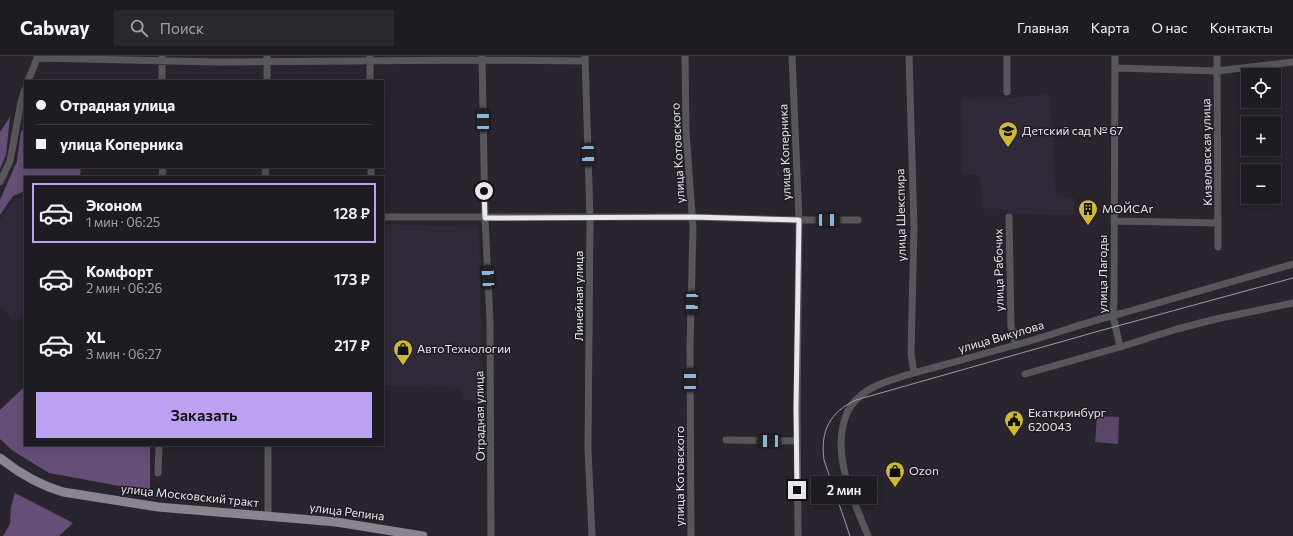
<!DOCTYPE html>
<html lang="ru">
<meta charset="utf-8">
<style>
:root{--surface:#1f1b22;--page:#2c282f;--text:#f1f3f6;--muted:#a1a1a5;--line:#3c3940;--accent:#bca0f2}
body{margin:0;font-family:Commissioner,sans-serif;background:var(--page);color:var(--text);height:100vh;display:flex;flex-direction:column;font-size:15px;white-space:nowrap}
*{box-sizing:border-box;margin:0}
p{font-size:13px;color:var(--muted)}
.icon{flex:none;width:22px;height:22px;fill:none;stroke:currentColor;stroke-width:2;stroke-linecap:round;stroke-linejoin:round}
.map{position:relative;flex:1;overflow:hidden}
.details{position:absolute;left:24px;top:120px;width:360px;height:270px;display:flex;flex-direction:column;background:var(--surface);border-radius:0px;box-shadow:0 2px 10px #0003,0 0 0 1px var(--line)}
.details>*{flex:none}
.guide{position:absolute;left:24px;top:24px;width:360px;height:88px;border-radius:0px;box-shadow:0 2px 10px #0003,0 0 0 1px var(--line);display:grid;align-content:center;height:88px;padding:0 12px;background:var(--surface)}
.controls{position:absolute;left:1241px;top:12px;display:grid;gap:8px}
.controls a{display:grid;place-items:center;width:40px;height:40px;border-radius:0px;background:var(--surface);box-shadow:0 2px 10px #0003,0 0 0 1px var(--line);font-size:20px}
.end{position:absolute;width:18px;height:18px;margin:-9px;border:5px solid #e9e6ec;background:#111;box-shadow:0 0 0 2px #111}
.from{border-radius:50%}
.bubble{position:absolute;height:28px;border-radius:0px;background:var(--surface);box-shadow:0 2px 10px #0003,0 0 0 1px var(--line);font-size:13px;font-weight:600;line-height:28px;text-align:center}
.car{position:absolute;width:12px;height:24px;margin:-12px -6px;border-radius:5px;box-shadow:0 0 3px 1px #0007;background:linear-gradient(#222 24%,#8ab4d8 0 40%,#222 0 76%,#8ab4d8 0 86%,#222 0)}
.guide b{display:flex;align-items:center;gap:14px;height:38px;font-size:15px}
.guide b+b{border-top:1px solid var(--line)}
.guide i{width:10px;height:10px;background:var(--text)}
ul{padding:7px 0 0;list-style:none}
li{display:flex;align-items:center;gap:12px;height:60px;margin:0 8px 6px;padding:0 4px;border:2px solid transparent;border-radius:0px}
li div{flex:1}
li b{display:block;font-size:15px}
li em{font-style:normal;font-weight:600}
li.selected{border-color:var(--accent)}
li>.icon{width:36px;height:36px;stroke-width:1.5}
.action{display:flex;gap:8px;margin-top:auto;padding:8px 12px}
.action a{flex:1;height:46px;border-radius:0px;background:var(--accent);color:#111;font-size:16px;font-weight:600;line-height:46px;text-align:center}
header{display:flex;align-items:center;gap:24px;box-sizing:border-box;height:56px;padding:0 20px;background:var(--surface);border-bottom:1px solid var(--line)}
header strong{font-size:19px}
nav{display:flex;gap:22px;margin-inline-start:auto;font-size:14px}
.search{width:280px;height:36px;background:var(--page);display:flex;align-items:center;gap:10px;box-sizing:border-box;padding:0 14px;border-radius:0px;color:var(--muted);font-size:15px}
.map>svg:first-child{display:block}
.built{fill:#312938}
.green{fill:#5a4669}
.forest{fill:#654e77}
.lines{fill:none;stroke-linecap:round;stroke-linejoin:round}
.minor{stroke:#58565b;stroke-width:7}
.major{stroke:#8a848e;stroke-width:9}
.tram{stroke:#9f9ba2;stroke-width:1}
.route{stroke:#e9e6ec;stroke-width:5}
.labels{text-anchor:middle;stroke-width:3;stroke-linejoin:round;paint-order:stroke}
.poi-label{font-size:12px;fill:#e9e6ec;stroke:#201b24;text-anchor:start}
.street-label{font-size:12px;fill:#e9e6ec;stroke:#201b24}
</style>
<header>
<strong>Cabway</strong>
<div class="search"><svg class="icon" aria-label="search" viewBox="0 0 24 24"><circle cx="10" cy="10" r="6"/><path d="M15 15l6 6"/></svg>Поиск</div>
<nav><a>Главная</a><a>Карта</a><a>О нас</a><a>Контакты</a></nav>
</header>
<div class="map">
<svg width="1293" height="480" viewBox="0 0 1293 480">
<rect width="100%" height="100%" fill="#29242d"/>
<!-- built -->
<path class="built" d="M1050,38L1056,140L1074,141L1075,159L1007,158L1006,153H982L980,119L962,118L961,43L992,44Z
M25,140V252L16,267L0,251V164L13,144Z
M383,168L479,171L483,348L465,344L460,332L383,329Z"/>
<!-- green -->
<path class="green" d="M1097,360L1119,361L1118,388L1095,386Z"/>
<!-- forest -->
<path class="forest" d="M10,61L6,99L0,113V76Z
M25,72V111H81L80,121H25V135L13,140L0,159V144L17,105L21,75Z
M25,330V389H150V434L125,431L49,417L13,395L0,383V354Z
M15,437L73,467L59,480H3L10,468L11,451Z"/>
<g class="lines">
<!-- minor -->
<path class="minor" d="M162,0V25
M482,0L485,162L490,265L491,480
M585,0L590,162L588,392L592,480
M685,0L686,75L693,172L690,292L691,480
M792,0L799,164L797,352L798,480
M909,0L914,171L911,298L914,317
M1115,0L1114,243L1113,260L1120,291
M1217,0L1218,191
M37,2L216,6L482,4L585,5
M1115,12L1217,15L1293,6
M28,25L38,0
M267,25V0
M370,25V0
M1007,36V0
M371,111V121
M162,121L163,111
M265,121L266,111
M0,126L10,105L21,46L25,33
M383,161H693L799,164H858
M1009,161L1011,270L1016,289
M1114,165L1218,167
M1025,318L1120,291L1177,273L1216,263L1293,247
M726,384L797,385
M268,389V460
M158,417L159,389
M868,480C853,443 830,397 847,357C853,344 865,335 878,329C896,321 917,316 936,311C961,304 987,297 1012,290C1050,280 1085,266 1123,257L1293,208"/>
<!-- major -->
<path class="major" d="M0,402C19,417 39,429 63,436L158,451L336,466L423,480"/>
<!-- tram -->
<path class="tram" d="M850,480L824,404C820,375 830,356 856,344L1099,275L1293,222"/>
</g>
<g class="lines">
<!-- route -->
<path class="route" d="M484,135L485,162L693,161L799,164L796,352L797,434"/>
</g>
<!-- icons -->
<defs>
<symbol id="school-pin" viewBox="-11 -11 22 30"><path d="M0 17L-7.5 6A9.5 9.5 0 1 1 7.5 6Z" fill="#cdb938" stroke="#201b24"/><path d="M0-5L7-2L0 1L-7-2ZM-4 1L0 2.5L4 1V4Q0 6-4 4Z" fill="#111"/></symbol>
<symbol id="building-pin" viewBox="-11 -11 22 30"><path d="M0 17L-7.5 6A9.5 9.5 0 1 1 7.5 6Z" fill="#cdb938" stroke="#201b24"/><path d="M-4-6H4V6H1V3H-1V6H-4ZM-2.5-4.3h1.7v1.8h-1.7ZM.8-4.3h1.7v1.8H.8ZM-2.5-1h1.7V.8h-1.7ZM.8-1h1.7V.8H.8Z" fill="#111"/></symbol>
<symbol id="shop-pin" viewBox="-11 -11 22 30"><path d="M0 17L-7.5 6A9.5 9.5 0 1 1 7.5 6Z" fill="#cdb938" stroke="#201b24"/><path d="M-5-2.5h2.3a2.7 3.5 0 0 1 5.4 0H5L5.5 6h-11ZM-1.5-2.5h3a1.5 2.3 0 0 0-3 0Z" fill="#111"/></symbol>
<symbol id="civic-pin" viewBox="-11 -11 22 30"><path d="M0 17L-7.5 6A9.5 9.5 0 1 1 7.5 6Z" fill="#cdb938" stroke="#201b24"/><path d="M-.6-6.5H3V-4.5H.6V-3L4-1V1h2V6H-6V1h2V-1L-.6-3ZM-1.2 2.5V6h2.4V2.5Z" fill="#111"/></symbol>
</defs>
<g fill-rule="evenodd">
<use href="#school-pin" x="997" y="64" width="22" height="30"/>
<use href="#building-pin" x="1077" y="142" width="22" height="30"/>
<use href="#shop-pin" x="392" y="282" width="22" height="30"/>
<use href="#civic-pin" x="1003" y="353" width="22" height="30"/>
<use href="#shop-pin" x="884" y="404" width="22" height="30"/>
</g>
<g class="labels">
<!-- poi labels -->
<g class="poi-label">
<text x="1022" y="79">Детский сад № 67</text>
<text x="1102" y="157">МОЙCAr</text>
<text x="417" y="297">АвтоТехнологии</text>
<text x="1028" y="361">Екаткринбург<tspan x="1028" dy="14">620043</tspan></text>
<text x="909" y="419">Ozon</text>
</g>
<!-- street labels -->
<g class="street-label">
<text transform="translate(785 96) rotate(-92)" y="4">улица Коперника</text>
<text transform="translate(1207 96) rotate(-91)" y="4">Кизеловская улица</text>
<text transform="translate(678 97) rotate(-93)" y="4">улица Котовского</text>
<text transform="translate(901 159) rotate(-91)" y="4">улица Шекспира</text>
<text transform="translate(999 214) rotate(-91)" y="4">улица Рабочих</text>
<text transform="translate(1103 218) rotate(-90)" y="4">улица Лагоды</text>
<text transform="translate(579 240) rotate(-90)" y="4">Линейная улица</text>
<text transform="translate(1001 281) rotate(-16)" y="4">улица Викулова</text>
<text transform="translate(480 360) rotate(-91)" y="4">Отрадная улица</text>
<text transform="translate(680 420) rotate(-90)" y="4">улица Котовского</text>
<text transform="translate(190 440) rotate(6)" y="4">улица Московский тракт</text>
<text transform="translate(347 456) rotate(7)" y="4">улица Репина</text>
</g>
</g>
</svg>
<div class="controls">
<a><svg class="icon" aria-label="locate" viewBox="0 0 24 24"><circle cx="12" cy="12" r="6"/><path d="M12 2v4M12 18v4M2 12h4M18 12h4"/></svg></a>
<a>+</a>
<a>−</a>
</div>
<i class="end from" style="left:484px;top:135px"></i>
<i class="end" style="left:797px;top:434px"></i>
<div class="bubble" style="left:811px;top:420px;width:66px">2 мин</div>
<i class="car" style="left:483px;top:64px;rotate:359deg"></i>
<i class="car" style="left:588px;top:99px;rotate:178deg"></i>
<i class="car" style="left:828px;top:164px;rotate:90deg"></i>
<i class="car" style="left:488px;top:221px;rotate:357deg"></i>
<i class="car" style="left:692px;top:247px;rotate:182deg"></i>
<i class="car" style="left:690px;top:324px;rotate:0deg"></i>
<i class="car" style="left:769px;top:385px;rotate:271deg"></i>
<div class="guide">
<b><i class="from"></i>Отрадная улица</b>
<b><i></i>улица Коперника</b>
</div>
<section class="details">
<ul>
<li class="selected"><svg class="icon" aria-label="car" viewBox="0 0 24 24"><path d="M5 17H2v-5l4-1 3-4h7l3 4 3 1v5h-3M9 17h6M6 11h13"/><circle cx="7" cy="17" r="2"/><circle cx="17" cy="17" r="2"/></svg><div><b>Эконом</b><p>1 мин · 06:25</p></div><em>128 ₽</em></li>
<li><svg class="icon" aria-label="car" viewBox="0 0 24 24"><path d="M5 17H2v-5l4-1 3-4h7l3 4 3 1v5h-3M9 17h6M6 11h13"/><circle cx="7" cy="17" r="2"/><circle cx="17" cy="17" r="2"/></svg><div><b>Комфорт</b><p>2 мин · 06:26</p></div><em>173 ₽</em></li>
<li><svg class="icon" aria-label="car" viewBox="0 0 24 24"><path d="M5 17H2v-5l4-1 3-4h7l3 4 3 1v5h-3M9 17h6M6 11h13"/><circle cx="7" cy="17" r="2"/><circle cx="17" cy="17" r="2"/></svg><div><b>XL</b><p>3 мин · 06:27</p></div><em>217 ₽</em></li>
</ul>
<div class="action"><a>Заказать</a></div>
</section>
</div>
